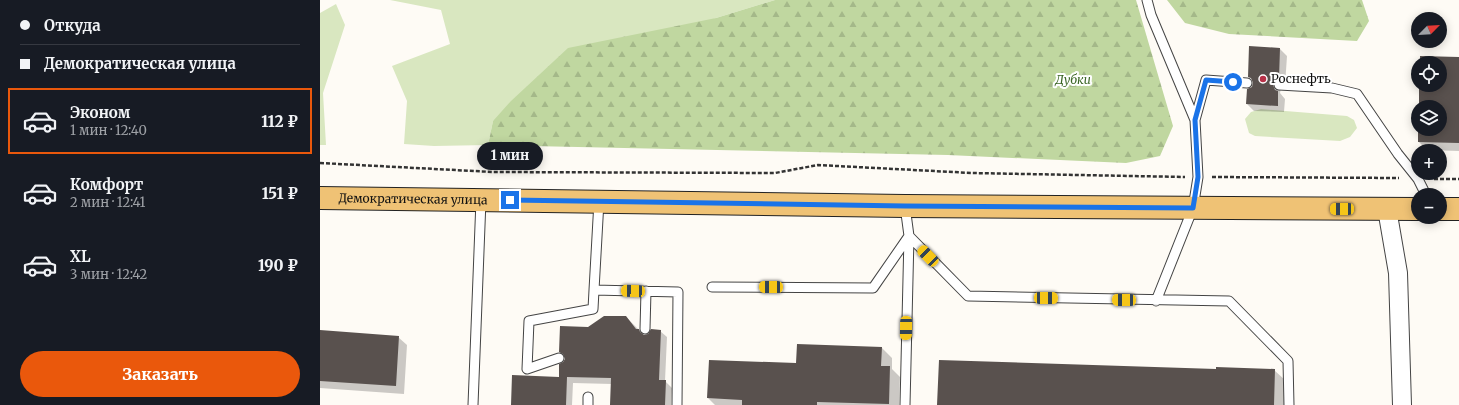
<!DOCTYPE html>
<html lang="ru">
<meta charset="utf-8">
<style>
:root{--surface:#171b24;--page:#20242c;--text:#f1f3f6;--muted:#9ea1a6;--line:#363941;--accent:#ea580c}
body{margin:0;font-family:Merriweather,serif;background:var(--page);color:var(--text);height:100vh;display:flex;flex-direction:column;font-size:15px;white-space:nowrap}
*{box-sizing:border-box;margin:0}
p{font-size:13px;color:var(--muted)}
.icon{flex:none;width:22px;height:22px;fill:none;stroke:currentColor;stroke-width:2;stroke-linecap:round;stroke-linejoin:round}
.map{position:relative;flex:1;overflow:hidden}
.sheet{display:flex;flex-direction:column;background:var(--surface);width:320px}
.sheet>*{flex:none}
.guide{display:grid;align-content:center;height:88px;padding:0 20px;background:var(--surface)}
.needle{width:26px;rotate:66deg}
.buttons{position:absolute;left:1091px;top:12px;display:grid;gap:8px}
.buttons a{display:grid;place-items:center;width:36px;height:36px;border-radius:50%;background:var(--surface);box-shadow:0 2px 10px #0003;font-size:20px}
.end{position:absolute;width:18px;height:18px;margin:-9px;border:5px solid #1a73e8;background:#fff;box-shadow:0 0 0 2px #fff}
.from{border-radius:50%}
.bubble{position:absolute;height:28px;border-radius:14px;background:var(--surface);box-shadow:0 2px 10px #0003;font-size:13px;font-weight:800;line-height:28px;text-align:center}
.car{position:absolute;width:12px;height:24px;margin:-12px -6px;border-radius:5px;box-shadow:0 0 3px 1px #0007;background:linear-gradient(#f5c518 24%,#345 0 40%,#f5c518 0 76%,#345 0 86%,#f5c518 0)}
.guide b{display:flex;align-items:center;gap:14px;height:38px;font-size:15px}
.guide b+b{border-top:1px solid var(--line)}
.guide i{width:10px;height:10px;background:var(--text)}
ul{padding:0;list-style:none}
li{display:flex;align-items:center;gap:12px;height:66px;margin:0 8px 6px;padding:0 12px;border:2px solid transparent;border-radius:0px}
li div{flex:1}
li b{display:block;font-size:15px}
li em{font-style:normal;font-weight:800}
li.selected{border-color:var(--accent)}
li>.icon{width:36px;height:36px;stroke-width:1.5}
.primary-button{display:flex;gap:8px;margin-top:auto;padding:8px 20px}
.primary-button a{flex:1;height:46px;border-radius:24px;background:var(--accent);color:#fff;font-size:16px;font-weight:800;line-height:46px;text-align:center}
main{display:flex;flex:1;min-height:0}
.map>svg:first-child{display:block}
.grass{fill:#d9e7c0}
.forest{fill:url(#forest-firs)}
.shadow{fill:#0003}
.building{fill:#59514e}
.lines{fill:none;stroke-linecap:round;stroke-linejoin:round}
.lane-casing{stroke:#444;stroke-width:11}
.street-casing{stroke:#444;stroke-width:20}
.primary-casing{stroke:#222;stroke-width:24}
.path{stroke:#333;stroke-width:2.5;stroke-dasharray:4 2;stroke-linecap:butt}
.lane{stroke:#fff;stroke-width:9}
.street{stroke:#fff;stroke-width:18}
.primary{stroke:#efc275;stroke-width:22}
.route{stroke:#1a73e8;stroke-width:5}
.poi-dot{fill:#b83148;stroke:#fff;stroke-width:1.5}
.labels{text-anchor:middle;stroke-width:4;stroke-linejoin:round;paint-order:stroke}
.poi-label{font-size:12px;fill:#111;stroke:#fff;text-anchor:start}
.park-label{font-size:12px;font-style:italic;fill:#3a6524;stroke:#fff}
.street-label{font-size:12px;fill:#111;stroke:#fff}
</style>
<main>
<section class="sheet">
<div class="guide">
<b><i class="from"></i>Откуда</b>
<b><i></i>Демократическая улица</b>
</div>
<ul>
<li class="selected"><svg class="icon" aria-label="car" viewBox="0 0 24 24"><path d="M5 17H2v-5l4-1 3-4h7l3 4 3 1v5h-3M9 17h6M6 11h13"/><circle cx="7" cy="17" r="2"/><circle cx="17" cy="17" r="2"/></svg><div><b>Эконом</b><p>1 мин · 12:40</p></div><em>112 ₽</em></li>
<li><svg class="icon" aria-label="car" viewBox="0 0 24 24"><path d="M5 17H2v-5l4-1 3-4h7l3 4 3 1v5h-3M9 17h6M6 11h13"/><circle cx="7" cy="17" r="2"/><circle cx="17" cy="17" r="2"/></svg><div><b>Комфорт</b><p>2 мин · 12:41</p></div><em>151 ₽</em></li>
<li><svg class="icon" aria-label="car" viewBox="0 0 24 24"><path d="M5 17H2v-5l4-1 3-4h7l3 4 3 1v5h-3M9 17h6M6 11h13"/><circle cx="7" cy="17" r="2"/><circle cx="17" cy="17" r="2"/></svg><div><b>XL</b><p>3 мин · 12:42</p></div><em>190 ₽</em></li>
</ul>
<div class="primary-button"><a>Заказать</a></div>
</section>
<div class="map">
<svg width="1139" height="405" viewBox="0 0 1139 405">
<defs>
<pattern id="forest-firs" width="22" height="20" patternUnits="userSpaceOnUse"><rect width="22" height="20" fill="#c0d7a0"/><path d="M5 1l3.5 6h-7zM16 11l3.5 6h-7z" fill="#a4b889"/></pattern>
</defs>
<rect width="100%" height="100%" fill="#fefbf5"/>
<!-- grass -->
<path class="grass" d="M70,0H455L396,18L173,121L168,145L114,146L84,144L87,101L72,66L130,44L121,10Z
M16,4L25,25L3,93L6,145H0V13Z
M941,109L1027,116L1034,120L1037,128L1030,137L1020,141L935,136L929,133L925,119L931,112Z"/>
<!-- forest -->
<path class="forest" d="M455,0H816L853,126L840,156L806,163L628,155L168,145L173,121L191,101L248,48L396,18Z
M847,0H1042L1049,21L1037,41L909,34L865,23Z"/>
<!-- shadow -->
<path class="shadow" d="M960,49L967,56L965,86L961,88L960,93L965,99L964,112L934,111L927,104L933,81L929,77Z
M1139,58V151L1107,150L1099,142V129H1120V107H1100V85H1120V63H1101Z
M306,317L324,335L340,331L347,337L345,381L352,388L351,405H291L292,384L253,383L252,405H192L240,378L246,359L240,352L268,328Z
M0,331L78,337L87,345L84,394L0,388Z
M562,348L572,358V369L580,377L579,405H395L388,398L477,364Z
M897,370H954L965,380L964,405H618Z"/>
<!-- building -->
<path class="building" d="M929,46L960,48L959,79L954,81L953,85L955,90L958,91V106L926,104L927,89L932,87L933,83L931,78L928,77Z
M1100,56L1139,57V143L1098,142V129H1120V107H1099V85H1120V63H1100Z
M284,316H306L316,329H319L320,332L324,335L328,334L331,329L341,330L339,380H346L345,405H290L291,378L247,377L246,405H191L192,375L239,377V364L243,362L245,359L243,354L239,352L240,326L268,327Z
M0,330L79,336L76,386L0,381Z
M477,344L562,347L561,366H570L569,404L497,402V405H422V400L387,398L389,360L476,363Z
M619,360L896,369V367L955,369L954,405H617Z"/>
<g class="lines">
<defs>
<path id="lane" d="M827,0L831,15L875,120
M959,85L1012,88L1037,94L1078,154L1098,179L1106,195
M279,201L274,290L358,292L357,405
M392,287L553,288L589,236L585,206
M836,301L873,208L878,177L875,120L886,80L927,83
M325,329L326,291
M239,358L207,369L209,321L273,309L274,290
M153,405L161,200
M268,405V397
M585,405L589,236L648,296L909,301L968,361L969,405"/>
<path id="street" d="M1067,209L1078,273L1082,405"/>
<g id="primary">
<path id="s1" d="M0,198L585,206L1098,209"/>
<path d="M1120,209H1139"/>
</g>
</defs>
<!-- lane casing -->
<use href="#lane" class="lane-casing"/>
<!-- street casing -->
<use href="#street" class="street-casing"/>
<!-- primary casing -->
<use href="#primary" class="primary-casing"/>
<!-- path -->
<path class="path" d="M0,163L173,172L455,173L498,165L652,173L865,177
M892,177L1079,178
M1114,179H1139"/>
<!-- lane -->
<use href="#lane" class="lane"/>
<!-- street -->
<use href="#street" class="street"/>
<!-- primary -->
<use href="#primary" class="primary"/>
</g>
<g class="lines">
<!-- route -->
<path class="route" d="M190,200L585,206L873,208L878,177L875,120L886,80L913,82"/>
</g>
<!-- markers -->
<circle class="poi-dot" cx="943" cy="79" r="4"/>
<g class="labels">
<!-- poi labels -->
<g class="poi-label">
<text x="951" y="83">Роснефть</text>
</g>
<!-- park labels -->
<g class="park-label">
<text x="753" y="84">Дубки</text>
</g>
<!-- street labels -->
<g class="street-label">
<text dy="4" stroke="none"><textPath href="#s1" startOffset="93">Демократическая улица</textPath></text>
</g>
</g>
</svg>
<div class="buttons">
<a><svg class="needle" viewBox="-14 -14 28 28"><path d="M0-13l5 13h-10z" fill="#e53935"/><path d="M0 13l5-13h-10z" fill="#9ea1a6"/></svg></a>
<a><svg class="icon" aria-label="locate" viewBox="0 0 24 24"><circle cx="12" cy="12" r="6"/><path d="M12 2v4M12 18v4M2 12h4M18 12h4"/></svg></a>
<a><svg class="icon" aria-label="layers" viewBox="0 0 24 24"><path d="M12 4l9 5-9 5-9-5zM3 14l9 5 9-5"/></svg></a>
<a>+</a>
<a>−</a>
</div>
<i class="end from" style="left:913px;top:82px"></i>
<i class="end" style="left:190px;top:200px"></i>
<div class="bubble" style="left:157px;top:142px;width:66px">1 мин</div>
<i class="car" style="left:1022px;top:209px;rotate:270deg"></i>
<i class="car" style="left:608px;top:256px;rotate:315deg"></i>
<i class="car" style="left:451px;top:287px;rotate:271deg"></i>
<i class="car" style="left:313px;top:291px;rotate:272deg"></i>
<i class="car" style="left:726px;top:298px;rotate:91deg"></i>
<i class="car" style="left:804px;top:300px;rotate:271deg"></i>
<i class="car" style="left:586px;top:328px;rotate:181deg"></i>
</div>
</main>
